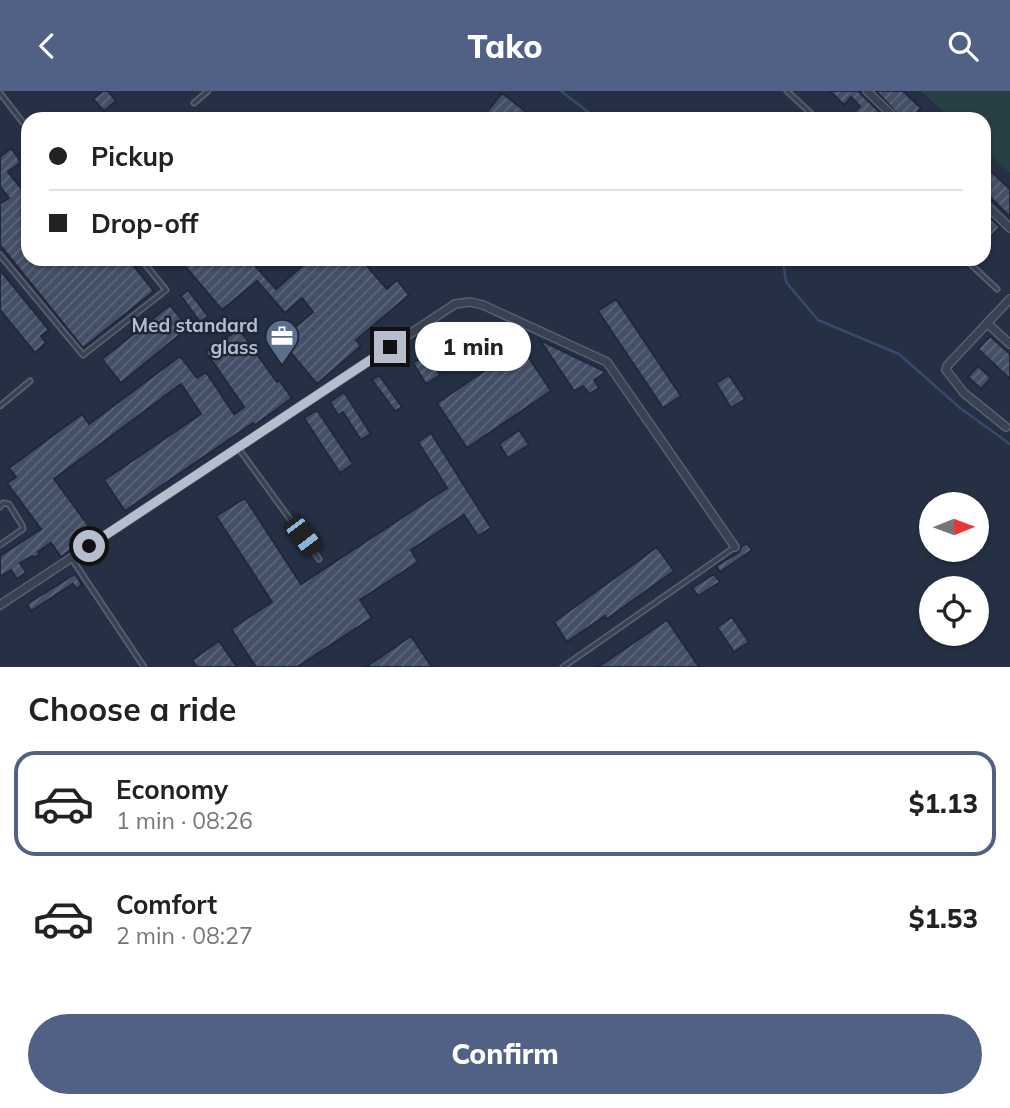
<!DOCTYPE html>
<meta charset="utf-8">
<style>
:root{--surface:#fff;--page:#f2f2f2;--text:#222;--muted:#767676;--line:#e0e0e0;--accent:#516185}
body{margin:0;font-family:Mulish,sans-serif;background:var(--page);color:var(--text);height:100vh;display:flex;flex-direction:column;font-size:26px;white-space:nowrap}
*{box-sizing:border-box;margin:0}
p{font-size:23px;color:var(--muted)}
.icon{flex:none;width:38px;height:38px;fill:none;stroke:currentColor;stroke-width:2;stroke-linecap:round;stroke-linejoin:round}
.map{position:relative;height:576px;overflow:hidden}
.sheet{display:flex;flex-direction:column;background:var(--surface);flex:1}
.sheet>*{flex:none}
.hud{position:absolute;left:21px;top:21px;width:970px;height:154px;border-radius:21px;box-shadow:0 2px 5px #0004;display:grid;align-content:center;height:154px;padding:0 28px;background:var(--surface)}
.needle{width:46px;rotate:89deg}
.buttons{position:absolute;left:919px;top:401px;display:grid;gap:14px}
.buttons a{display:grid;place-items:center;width:70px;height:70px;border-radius:50%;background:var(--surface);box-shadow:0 2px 5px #0004;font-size:35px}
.end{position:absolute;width:32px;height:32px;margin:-16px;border:9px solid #b6becd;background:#111;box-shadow:0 0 0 4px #111}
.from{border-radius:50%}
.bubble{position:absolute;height:49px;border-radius:24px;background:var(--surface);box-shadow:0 2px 5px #0004;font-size:23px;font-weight:800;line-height:49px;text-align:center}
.car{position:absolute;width:21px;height:42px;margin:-21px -10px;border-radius:9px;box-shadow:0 0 5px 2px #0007;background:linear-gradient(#222 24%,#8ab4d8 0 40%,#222 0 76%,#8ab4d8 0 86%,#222 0)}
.hud b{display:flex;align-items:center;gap:24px;height:66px;font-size:26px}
.hud b+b{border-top:2px solid var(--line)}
.hud i{width:18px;height:18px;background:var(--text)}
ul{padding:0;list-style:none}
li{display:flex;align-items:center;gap:21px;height:105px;margin:0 14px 10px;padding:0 14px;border:4px solid transparent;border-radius:21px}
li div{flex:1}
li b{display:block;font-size:26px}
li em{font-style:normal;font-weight:800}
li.active{border-color:var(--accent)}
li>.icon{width:63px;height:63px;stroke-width:1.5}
h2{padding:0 28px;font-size:32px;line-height:84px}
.action{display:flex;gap:14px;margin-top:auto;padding:14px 28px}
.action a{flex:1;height:80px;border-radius:42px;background:var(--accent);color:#fff;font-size:28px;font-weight:800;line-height:80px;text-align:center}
header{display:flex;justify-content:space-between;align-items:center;height:91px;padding:0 28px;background:var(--accent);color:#fff;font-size:32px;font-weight:800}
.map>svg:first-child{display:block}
.grass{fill:#273f45}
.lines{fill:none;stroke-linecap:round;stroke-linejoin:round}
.stream{stroke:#37496c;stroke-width:2.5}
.building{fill:url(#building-hatch);stroke:#20293b;stroke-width:2}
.lane-casing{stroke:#576071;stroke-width:7}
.street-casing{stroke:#576071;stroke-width:10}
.lane{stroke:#394253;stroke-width:3.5}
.street{stroke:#394253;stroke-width:7}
.route{stroke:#b6becd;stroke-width:9}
.labels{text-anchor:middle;stroke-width:5;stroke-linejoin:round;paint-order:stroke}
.poi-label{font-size:19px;font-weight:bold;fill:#b6becd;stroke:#1e2739;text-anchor:end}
</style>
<header><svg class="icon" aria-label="back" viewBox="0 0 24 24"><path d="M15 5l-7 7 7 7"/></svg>Tako<svg class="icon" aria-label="search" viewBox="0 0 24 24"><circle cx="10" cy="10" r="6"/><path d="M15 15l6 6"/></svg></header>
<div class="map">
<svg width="1010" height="576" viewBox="0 0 1010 576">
<defs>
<pattern id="building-hatch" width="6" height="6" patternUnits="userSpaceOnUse" patternTransform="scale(1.75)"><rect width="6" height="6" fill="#434f66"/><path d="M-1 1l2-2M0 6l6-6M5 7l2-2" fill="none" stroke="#5c677b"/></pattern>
</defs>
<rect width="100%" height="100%" fill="#253044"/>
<!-- grass -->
<path class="grass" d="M921,0H1010V82L984,58V28H951Z"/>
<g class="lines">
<!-- stream -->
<path class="stream" d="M561,0L597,28
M780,168L783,171L786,191L818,229L899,263L960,317L1010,353"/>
</g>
<!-- building -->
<path class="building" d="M103,0H108L116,10L104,20L93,8Z
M830,0H858L887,28H858L853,23L860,15L851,6L844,14Z
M876,0H903L921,17L911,28H902Z
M502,2L535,28H488L484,25Z
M11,57L21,71L8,81L21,97L28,91V168H128L154,200L83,257L0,154V113L9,107L0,96V66Z
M984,74L1010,98V126L984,100Z
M986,123L1000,136L988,149L984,144V125Z
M179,168H249L276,198L310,168H361L387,198L397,189L409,204L356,249L361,255L317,293L280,249L313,221L302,207L285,222L257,190L222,219Z
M0,179L49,239L41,245L46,252L35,262L0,219Z
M188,199L208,225L200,231L181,205Z
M616,208L681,305L663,317L598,220Z
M170,214L188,237L121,292L102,268Z
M239,238L277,291L279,289L292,307L255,334L253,332L125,420L104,389L201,323L181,293L54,388L94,442L61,466L51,452L38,461L40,463L34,467L32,465L20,472L26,481L17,488L11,479L0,486V465L41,438L7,392L16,386L9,377L82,323L89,333L180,265L197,287L206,281L234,323L244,316L206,261Z
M456,243L470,263L456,272L442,252Z
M990,245L1010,263V288L978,258Z
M540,249L606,281L594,289L599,297L589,303L583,295L574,300Z
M521,255L551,300L467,357L437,312Z
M427,263L440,284L426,293L413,272Z
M978,275L991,287L981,298L968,286Z
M379,284L402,316L395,320L372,289Z
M729,284L745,308L731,317L716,292Z
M344,301L371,343L361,349L343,321L338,324L330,311Z
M317,319L353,373L340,382L304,327Z
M519,339L529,354L508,367L499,353Z
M431,342L491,437L478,445L464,424L411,459L418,471L360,509L372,527L297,576H256L231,538L272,511L216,425L245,407L301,493L447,397L418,351Z
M747,452L752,459L720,481L716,475L739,461L741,456Z
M657,456L674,480L607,528L605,525L567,551L554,531Z
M75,483L82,494L76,498L73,493L31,520L27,513Z
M714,483L720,491L698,505L692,497Z
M732,526L749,551L734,561L717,536Z
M667,529L699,576H598Z
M411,545L432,576H366Z
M219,550L237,576H197L192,569Z"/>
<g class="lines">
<defs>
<path id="lane" d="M787,0L817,28
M0,2L28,38
M194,12L208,0
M0,164L83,264L166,199L141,168
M965,168L997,198
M0,315L30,290
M239,358L319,468
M0,416L3,412L9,413L22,434L23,438L0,454
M72,468L144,576
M563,576L735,456"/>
<path id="street" d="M867,0L896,28
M984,112L1010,137
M987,232L1010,253
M1006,336L964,302L946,279L947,275L1010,208
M0,514L455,213L470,211L483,214L607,271L735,456"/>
</defs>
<!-- lane casing -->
<use href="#lane" class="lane-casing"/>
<!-- street casing -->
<use href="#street" class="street-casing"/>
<!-- lane -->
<use href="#lane" class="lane"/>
<!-- street -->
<use href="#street" class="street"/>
</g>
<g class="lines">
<!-- route -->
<path class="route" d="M89,455L390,256"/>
</g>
<!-- icons -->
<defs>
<symbol id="office-pin" viewBox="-11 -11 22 30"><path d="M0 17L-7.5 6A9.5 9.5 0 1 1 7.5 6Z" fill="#5c6f8a" stroke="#1e2739"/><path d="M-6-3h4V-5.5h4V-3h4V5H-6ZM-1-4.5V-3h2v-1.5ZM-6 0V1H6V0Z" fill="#fff"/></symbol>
</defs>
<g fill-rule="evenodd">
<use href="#office-pin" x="263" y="226" width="38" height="52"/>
</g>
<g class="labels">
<!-- poi labels -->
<g class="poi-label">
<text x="258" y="241">Med standard<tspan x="258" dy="22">glass</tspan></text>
</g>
</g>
</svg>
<div class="buttons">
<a><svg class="needle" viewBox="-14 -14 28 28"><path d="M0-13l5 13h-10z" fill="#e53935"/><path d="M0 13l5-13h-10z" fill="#767676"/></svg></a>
<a><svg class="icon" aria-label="locate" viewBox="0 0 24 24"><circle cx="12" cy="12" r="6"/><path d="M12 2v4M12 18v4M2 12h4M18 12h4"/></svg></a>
</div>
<i class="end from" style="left:89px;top:455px"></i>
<i class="end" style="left:390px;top:256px"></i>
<div class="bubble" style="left:415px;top:231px;width:116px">1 min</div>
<i class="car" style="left:303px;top:445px;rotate:143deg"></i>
<div class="hud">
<b><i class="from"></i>Pickup</b>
<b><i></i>Drop-off</b>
</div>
</div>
<section class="sheet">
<h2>Choose a ride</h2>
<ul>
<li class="active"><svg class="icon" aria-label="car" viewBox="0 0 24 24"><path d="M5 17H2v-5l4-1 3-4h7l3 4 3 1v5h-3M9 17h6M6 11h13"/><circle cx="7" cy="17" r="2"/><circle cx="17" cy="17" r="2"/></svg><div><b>Economy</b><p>1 min · 08:26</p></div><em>$1.13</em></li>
<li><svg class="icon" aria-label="car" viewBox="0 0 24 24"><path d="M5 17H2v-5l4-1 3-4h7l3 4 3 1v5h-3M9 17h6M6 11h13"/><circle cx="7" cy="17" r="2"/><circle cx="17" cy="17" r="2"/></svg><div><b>Comfort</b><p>2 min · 08:27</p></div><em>$1.53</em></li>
</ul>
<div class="action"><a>Confirm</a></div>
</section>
